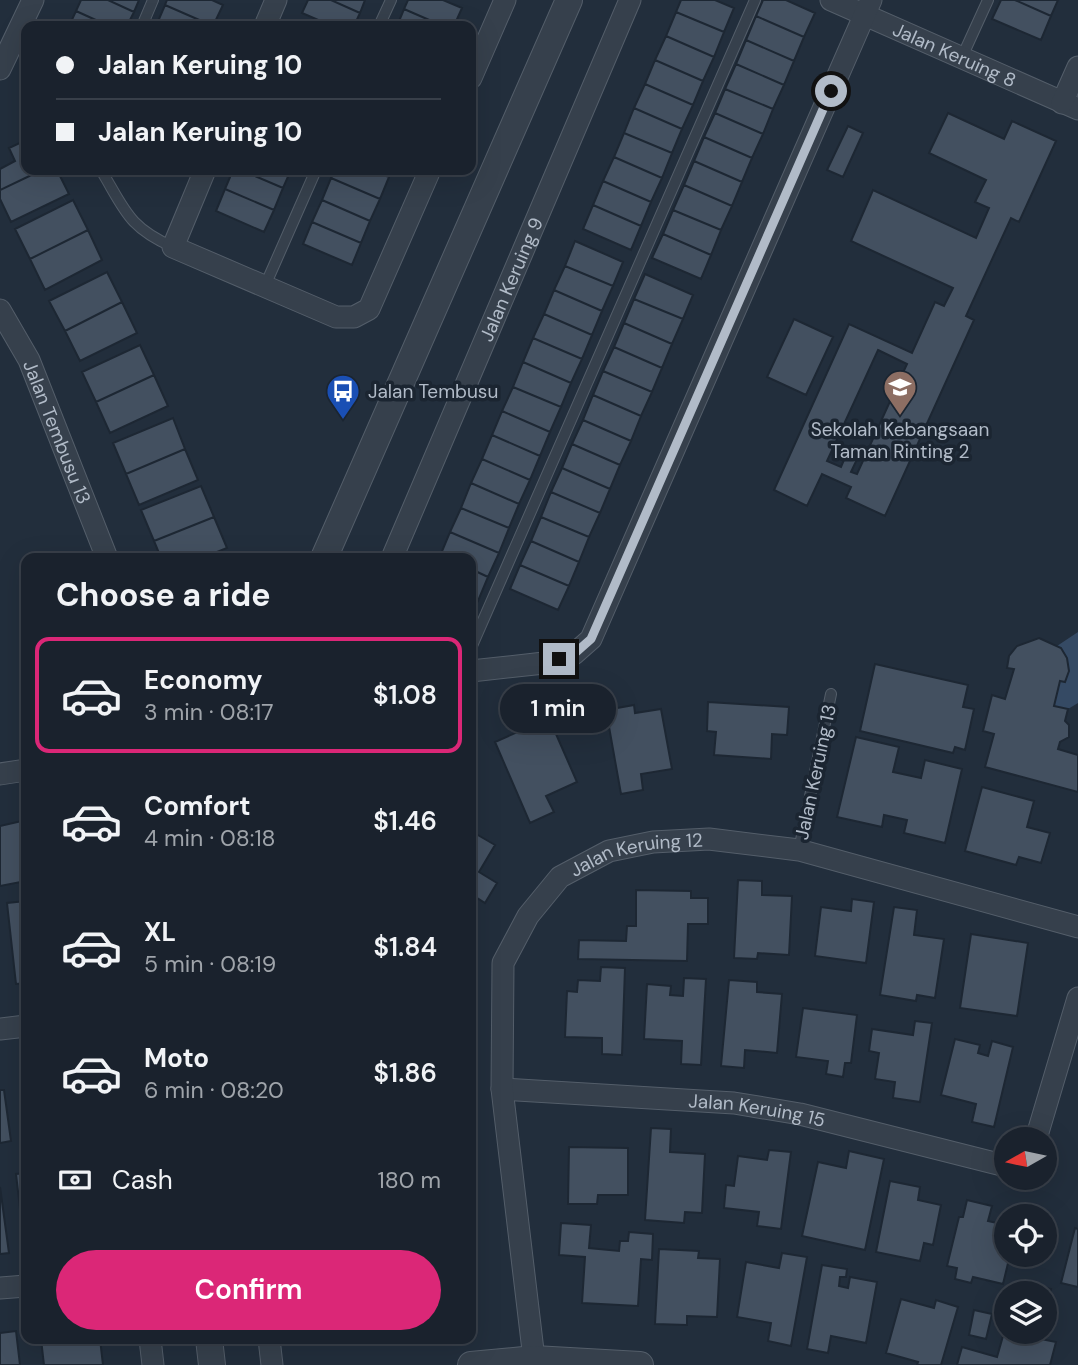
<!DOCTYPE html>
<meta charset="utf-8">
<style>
:root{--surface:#1a222d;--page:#232a35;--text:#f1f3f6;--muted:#9fa4aa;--line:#383f49;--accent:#db2777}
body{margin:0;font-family:"DM Sans",sans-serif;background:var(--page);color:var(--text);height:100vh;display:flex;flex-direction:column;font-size:26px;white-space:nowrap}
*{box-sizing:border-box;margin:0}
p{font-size:23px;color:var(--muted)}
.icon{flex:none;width:38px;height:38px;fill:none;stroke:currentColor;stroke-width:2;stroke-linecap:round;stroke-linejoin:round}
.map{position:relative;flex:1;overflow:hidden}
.sheet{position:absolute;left:21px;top:553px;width:455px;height:791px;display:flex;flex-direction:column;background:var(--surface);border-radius:14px;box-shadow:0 7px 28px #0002,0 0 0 2px var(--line)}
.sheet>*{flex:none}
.banner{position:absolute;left:21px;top:21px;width:455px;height:154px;border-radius:14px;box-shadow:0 7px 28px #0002,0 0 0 2px var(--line);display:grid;align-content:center;height:154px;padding:0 35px;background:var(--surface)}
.needle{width:46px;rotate:261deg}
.buttons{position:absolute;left:994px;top:1127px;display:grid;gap:14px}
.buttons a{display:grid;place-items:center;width:63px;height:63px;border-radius:50%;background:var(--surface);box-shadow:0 7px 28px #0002,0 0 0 2px var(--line);font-size:35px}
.end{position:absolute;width:32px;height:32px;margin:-16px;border:9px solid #b1bbc8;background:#111;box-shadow:0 0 0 4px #111}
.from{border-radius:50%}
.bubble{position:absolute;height:49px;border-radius:24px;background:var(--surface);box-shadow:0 7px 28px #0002,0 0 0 2px var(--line);font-size:23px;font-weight:600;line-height:49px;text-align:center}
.banner b{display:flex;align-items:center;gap:24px;height:66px;font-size:26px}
.banner b+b{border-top:2px solid var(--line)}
.banner i{width:18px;height:18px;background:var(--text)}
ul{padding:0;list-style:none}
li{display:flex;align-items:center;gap:21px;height:116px;margin:0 14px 10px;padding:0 21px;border:4px solid transparent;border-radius:14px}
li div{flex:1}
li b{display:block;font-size:26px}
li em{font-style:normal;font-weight:600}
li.current{border-color:var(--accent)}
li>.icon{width:63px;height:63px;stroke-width:1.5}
h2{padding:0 35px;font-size:32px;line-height:84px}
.pay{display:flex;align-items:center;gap:18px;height:77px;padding:0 35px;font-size:26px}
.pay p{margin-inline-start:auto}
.button{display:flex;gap:14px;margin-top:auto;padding:14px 35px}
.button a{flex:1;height:80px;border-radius:42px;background:var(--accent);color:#fff;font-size:28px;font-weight:600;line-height:80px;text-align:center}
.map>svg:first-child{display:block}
.water{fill:#354a64}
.building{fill:#435060;stroke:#1d2733;stroke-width:2;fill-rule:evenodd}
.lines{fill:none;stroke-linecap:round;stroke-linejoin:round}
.service-casing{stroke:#545e6a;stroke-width:12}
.minor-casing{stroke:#545e6a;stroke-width:23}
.tertiary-casing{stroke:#545e6a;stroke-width:28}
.service{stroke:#36404c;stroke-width:10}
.minor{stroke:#36404c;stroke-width:21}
.tertiary{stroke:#36404c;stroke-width:26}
.route{stroke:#b1bbc8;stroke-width:9}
.labels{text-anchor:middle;stroke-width:7;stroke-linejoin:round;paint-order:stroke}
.street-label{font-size:19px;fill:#b1bbc8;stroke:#1b2531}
.poi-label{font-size:19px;fill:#b1bbc8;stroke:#1b2531;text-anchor:start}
</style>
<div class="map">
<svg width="1078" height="1365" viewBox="0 0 1078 1365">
<rect width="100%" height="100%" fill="#222e3c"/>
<!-- water -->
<path class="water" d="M1078,632V703L1068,709L1054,706L1060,681L1065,682L1069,671L1057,646Z"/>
<!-- building -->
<path class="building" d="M81,0H108L134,12L127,26H109L76,11Z
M108,0H139L134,12Z
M167,0H212L223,5L213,26L165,5Z
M308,0H331L360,13L354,26H332L302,13Z
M331,0H365L360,13Z
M408,0H443L462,8L454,26H443L404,9Z
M681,0H715L734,8L724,32L676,12Z
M763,0H786L815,13L804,37L756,16Z
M1001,0H1015L1051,16L1041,40L992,19Z
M1015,0H1058L1051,16Z
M165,5L213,26H156Z
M404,9L443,26H397Z
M76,11L109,26H69Z
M676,12L724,32L714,57L666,36Z
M756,16L804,37L794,61L746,40Z
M666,36L714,57L703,81L655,60Z
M746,40L794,61L784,85L736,64Z
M655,60L703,81L693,105L645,84Z
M736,64L784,85L773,109L725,89Z
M645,84L693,105L682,129L634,108Z
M725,89L773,109L763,134L715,113Z
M634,108L682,129L672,153L624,133Z
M715,113L763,134L752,158L704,137Z
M948,113L1004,139L1012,121L1056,141L1019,222L1011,218L966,316L974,320L885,516L846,498L851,487L822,474L807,506L774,490L849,324L912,353L935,302L944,306L953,288L851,241L873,190L976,238L989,208L975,202L986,180L929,153ZM878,350L907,364L857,474L851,472L860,453L849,448L841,467L827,461Z
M848,126L863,133L843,177L827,170Z
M624,133L672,153L662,178L614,157Z
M704,137L752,158L742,182L694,161Z
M26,140V170H42L0,190V169L15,161L9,148Z
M614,157L662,178L651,202L603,181Z
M694,161L742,182L732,206L684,185Z
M42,170H57L69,194L11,222L0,199V190Z
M233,170H241L283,188L274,210L225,189Z
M241,170H291L283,188Z
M335,170H371L389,177L380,199L331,178Z
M331,178L380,199L370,221L322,200Z
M603,181L651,202L641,226L593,205Z
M684,185L732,206L721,230L673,210Z
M225,189L274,210L264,232L216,211Z
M73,200L88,230L30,259L15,229Z
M322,200L370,221L361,243L312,222Z
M593,205L641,226L631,250L583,229Z
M673,210L721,230L711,255L663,234Z
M312,222L361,243L352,265L303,244Z
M88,230L102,260L45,290L30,259Z
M663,234L711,255L701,279L652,258Z
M575,241L623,262L613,286L565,266Z
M565,266L613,286L602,311L554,290Z
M107,272L122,302L65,331L49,301Z
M645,274L693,295L683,319L634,299Z
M554,290L602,311L592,335L544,314Z
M634,299L683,319L672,344L624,323Z
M122,302L137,333L80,361L65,331Z
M544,314L592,335L582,359L533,338Z
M794,319L833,337L806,395L767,377Z
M624,323L672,344L662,368L614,347Z
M533,338L582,359L571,383L523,362Z
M140,345L154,375L96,402L82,372Z
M614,347L662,368L652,392L603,371Z
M523,362L571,383L561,407L513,387Z
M603,371L652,392L641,416L593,395Z
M154,375L168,406L110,433L96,402Z
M513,387L561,407L550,432L502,411Z
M593,395L641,416L631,441L583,420Z
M502,411L550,432L540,456L492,435Z
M173,418L185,449L126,474L113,443Z
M583,420L631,441L620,465L572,444Z
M492,435L540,456L530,480L482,459Z
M572,444L620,465L610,489L562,468Z
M185,449L198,480L139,505L126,474Z
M482,459L530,480L519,504L471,483Z
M562,468L610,489L600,513L551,492Z
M471,483L519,504L509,528L461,508Z
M201,486L214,517L154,541L141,510Z
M551,492L600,513L589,537L541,517Z
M461,508L509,528L499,553L450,532Z
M214,517L227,548L202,558H161L154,541Z
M541,517L589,537L579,562L531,541Z
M450,532L499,553L488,577L471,569V558L440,556Z
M531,541L579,562L569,586L520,565Z
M520,565L569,586L558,610L510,589Z
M471,569L488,577L478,601L471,598Z
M1039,638L1061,648L1067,658L1069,671L1065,682L1060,681L1054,706L1068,709L1065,721L1069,725V737L1060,742L1058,749L1078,755V792L985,767L994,734L983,731L992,695L1005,699L1014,669L1007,668L1009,656L1017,646Z
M875,664L968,685L963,707L974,709L965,750L955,747L953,753L860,731Z
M708,702L789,707L787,735L772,734L771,759L714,755L716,732L707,731Z
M634,705L635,713L661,709L672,769L641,774L643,790L621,794L606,710Z
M549,718L577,782L546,796L554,812L530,823L495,742Z
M856,737L899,747L893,772L921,778L925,760L962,769L945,843L904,833L907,820L884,815L882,827L837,817Z
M982,787L1034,801L1027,827L1050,833L1041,863L1019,857L1016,865L965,851Z
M26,820V881L0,886V826Z
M471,831L495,845L479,872L497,883L485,903L471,894Z
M738,880L762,881V895L792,896L789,955L758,953L757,959L734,958Z
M636,890L691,891V898H708V924H688L687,961L578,959L579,940L626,941L627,926H636Z
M852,899L874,902L866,963L815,956L821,907L851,911Z
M26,901V983L16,984L7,903Z
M894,907L917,910L914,935L944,939L935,998L917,995L916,1001L880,995Z
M971,934L1028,943L1017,1016L960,1008Z
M601,967L625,968L622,1055L602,1054V1038L565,1037L567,991L577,992L578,980L600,981Z
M684,978L706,979L701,1065L681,1064L682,1041L644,1039L647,984L671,986L670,995L683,996Z
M729,980L757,982V992L782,994L777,1053L745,1050L744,1068L721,1066Z
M803,1008L857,1015L851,1063H845L843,1077L826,1074L828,1061L796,1057Z
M915,1021L932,1023L920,1102L893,1098L895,1082L875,1079L879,1053L869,1051L872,1029L913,1035Z
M955,1039L980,1045L978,1053L988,1056L992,1041L1013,1047L994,1127L972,1122L976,1104L941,1095Z
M0,1090H4L11,1141L0,1143Z
M651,1128L671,1129L670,1152L705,1154L702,1213L685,1212L684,1223L645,1220Z
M569,1147L628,1148V1195H598L597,1204H568Z
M769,1150L791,1152L781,1229L757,1226L759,1212L724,1208L726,1185L734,1186L738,1156L767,1160Z
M849,1151L884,1159L865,1250L802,1236L818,1162L846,1168Z
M26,1173V1234H23L16,1174Z
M890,1181L920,1187L918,1200L941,1205L933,1245L924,1243L920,1261L876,1252Z
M0,1187L9,1253L0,1254Z
M967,1200L992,1206L988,1221L1006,1225V1255H1010L1003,1284L973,1277L971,1283L955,1279L957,1268L947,1266L959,1217H963Z
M561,1223L591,1225L589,1248L619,1251L620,1241H628L629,1232L653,1234L652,1260L641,1259L638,1306L582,1303L585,1257L559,1255Z
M1075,1228L1078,1229V1287L1061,1283Z
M659,1249L699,1251L698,1258L720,1259L717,1317L687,1316V1325L655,1324Z
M782,1253L807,1257L791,1346L768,1341L771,1323L737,1317L746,1262L779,1268Z
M822,1265L847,1269L846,1277H840L839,1286L848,1288L850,1277L877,1282L866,1343L831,1336L828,1353L807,1349Z
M1027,1284L1051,1289L1046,1310L1045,1293H1026Z
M901,1299L934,1308L936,1300L958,1307L941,1365H917L918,1362L886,1353Z
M974,1310L992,1314L986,1339L969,1335Z
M1005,1329L1006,1332L1056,1342L1050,1365H957L962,1347L997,1357Z
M16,1331L20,1365H0V1333Z
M41,1339H100L103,1365H44Z"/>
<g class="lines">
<defs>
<path id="service" d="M142,26L153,0
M379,26L391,0
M962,57L988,0
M101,170C125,210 128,227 173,247
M264,288L316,170
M471,648L755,0
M799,850L831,694"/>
<g id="minor">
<path id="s1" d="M831,0L1078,109"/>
<path d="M265,26L276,0"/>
<path d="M0,69L33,0"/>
<path d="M471,78L505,0"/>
<path d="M1062,103L1078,67"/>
<path d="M205,170L173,247L336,317H354L369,309L430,170"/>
<path id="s2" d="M0,310L29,360L107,558"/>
<path id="s3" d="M392,558L630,0"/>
<path d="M471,671L544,663L574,654L591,639L871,0"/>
<path d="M0,774L26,770"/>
<path d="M0,1029L26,1026"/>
<path id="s4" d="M502,1089L734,1103L800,1114L1006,1166"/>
<path d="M1036,1139L1078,998"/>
<path d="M0,1288L26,1286"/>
<path d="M150,1339L153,1365"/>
<path d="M269,1339L272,1365"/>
<path id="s5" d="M534,1359L502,1089L503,963L528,916L560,877L609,851L653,842L709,839L799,850L1078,927"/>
</g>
<path id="tertiary" d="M324,558L569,0
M209,1339L212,1365
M471,1365L534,1359L640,1365"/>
</defs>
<!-- service casing -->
<use href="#service" class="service-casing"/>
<!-- minor casing -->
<use href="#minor" class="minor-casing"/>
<!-- tertiary casing -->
<use href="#tertiary" class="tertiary-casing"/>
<!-- service -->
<use href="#service" class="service"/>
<!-- minor -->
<use href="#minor" class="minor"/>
<!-- tertiary -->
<use href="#tertiary" class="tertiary"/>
</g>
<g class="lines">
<!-- route -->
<path class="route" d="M559,659L574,654L591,639L831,91"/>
</g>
<!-- icons -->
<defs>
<symbol id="school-pin" viewBox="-11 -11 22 30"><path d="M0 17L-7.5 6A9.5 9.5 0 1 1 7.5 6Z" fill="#8d6e63" stroke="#1b2531"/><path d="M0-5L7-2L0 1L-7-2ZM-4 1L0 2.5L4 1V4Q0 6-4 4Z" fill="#fff"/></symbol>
<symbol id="bus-pin" viewBox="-11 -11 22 30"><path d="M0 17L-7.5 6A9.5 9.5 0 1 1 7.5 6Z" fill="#1a4fb4" stroke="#1b2531"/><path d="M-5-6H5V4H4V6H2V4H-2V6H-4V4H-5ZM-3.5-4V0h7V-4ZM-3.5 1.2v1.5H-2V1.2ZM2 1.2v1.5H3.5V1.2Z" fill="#fff"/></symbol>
</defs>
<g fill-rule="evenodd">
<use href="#school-pin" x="881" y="368" width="38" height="52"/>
<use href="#bus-pin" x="324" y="372" width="38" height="52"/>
</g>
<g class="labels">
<!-- street labels -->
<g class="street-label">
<text dy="7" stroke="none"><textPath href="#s1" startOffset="135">Jalan Keruing 8</textPath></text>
<text dy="7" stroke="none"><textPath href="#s3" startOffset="303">Jalan Keruing 9</textPath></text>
<text dy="7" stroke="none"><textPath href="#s2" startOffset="135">Jalan Tembusu 13</textPath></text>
<text transform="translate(815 772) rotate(-78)" y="7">Jalan Keruing 13</text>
<text dy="7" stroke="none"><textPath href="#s5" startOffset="583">Jalan Keruing 12</textPath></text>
<text dy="7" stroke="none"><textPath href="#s4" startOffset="256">Jalan Keruing 15</textPath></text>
</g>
<!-- poi labels -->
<g class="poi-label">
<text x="368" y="398">Jalan Tembusu</text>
<text x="900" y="436" text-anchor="middle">Sekolah Kebangsaan<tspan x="900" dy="22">Taman Rinting 2</tspan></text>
</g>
</g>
</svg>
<div class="buttons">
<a><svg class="needle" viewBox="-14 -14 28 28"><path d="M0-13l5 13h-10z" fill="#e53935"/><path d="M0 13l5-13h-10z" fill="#9fa4aa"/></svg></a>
<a><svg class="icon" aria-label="locate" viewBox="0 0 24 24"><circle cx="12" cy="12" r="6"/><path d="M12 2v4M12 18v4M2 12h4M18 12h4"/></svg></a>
<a><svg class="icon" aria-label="layers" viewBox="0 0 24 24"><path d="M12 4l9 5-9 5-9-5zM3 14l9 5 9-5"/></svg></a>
</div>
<i class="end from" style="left:831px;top:91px"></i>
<i class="end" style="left:559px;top:659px"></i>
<div class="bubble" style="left:500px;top:684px;width:116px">1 min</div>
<div class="banner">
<b><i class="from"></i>Jalan Keruing 10</b>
<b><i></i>Jalan Keruing 10</b>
</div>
<section class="sheet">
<h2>Choose a ride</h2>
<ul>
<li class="current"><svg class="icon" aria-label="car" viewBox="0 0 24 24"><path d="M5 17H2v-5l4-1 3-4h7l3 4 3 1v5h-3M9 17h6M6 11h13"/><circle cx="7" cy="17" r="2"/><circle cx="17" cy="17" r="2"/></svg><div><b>Economy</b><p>3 min · 08:17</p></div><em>$1.08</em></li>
<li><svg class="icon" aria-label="car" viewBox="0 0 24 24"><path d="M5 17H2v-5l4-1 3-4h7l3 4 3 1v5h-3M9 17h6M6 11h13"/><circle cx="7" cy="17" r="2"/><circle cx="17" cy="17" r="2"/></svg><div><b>Comfort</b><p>4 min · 08:18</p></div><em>$1.46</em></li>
<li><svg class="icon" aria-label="car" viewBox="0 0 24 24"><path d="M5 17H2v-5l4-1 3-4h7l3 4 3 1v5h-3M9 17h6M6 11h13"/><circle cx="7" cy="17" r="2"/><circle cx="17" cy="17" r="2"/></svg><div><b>XL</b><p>5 min · 08:19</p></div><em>$1.84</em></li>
<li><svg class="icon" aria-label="car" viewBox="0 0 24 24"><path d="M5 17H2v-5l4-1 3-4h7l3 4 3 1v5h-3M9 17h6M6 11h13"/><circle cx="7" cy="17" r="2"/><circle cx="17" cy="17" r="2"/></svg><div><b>Moto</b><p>6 min · 08:20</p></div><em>$1.86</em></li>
</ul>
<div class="pay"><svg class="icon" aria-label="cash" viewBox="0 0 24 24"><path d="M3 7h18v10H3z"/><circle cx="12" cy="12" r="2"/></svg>Cash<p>180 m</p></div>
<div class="button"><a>Confirm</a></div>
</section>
</div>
